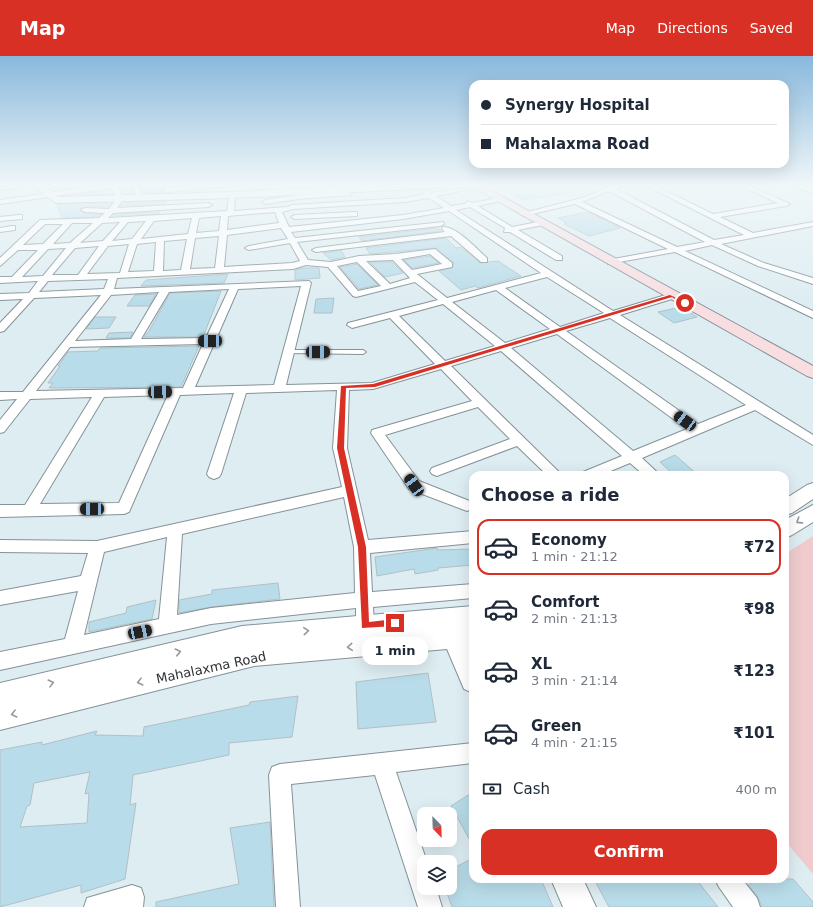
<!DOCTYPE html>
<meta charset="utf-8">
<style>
:root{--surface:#fff;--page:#f2f2f3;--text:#1f2937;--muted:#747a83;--line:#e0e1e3;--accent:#d93025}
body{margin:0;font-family:"DejaVu Sans",sans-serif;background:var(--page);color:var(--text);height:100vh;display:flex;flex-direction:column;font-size:15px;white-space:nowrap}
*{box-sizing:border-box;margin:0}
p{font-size:13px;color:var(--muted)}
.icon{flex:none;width:22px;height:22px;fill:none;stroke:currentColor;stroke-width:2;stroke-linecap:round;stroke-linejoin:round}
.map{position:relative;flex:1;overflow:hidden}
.sheet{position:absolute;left:469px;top:415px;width:320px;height:412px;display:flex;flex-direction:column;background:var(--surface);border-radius:12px;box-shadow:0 4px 16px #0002}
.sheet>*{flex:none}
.top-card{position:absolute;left:469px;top:24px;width:320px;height:88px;border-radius:12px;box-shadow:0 4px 16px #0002;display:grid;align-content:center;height:88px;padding:0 12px;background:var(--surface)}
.needle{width:26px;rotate:157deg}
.buttons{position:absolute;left:417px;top:751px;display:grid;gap:8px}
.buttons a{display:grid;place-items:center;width:40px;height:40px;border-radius:8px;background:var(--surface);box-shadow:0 4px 16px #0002;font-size:20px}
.end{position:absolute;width:18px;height:18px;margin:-9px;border:5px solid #d93025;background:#fff;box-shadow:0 0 0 2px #fff}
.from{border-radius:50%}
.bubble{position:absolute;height:28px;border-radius:12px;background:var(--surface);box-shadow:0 4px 16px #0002;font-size:13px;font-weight:600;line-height:28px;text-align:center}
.car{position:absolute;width:12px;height:24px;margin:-12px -6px;border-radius:5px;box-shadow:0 0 3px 1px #0007;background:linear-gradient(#222 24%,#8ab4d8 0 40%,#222 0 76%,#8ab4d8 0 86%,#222 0)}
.top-card b{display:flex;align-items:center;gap:14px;height:38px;font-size:15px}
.top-card b+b{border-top:1px solid var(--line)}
.top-card i{width:10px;height:10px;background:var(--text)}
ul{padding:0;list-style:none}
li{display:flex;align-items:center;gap:12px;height:56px;margin:0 8px 6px;padding:0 4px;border:2px solid transparent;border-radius:12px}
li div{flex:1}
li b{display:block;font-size:15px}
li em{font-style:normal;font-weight:600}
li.active{border-color:var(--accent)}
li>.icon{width:36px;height:36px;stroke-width:1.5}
h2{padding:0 12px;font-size:18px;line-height:48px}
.pay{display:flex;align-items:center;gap:10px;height:44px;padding:0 12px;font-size:15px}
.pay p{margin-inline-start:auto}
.action{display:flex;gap:8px;margin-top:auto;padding:8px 12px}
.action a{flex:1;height:46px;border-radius:12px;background:var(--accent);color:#fff;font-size:16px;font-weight:600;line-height:46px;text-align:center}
header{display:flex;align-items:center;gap:24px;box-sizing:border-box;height:56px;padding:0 20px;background:var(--accent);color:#fff}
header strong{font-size:19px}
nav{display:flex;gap:22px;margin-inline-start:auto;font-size:14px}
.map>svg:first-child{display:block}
.green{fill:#efcbce}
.building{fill:#b8dce9;stroke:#b2c0c5;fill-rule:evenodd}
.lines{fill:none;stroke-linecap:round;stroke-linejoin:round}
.service-casing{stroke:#859297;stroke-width:2}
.minor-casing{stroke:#859297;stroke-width:2}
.tertiary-casing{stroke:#859297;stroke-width:2}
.secondary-casing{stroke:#859297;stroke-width:2}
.service{fill:#fff;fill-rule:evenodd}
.minor{fill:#fff;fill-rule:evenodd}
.tertiary{fill:#fff;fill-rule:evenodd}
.secondary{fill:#f9dee1;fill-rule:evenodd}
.oneway{stroke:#969899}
.route{fill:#d93025}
.labels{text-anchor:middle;stroke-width:3;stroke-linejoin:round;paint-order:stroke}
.near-street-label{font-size:13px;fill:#2c3133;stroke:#fff}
</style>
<header>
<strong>Map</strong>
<nav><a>Map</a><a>Directions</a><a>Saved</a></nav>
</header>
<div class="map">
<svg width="813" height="851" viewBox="0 0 813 851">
<rect width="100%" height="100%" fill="#deedf2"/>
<!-- green -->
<path class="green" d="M813,480V818L785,785V498Z"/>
<!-- building -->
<path class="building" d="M68,129H90L52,135L51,132Z
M118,129H132L133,137L123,138Z
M141,129H152V133L163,132L162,134L164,136L142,137Z
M500,129H573L574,136L522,144Z
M110,134L113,138L72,139Z
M167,145L165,148L120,150L123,147Z
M112,147L108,151L85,150L80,153L85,158H101L98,161L62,162L57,148Z
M160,156L159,158L112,160L114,158Z
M588,156L620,172L589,180L564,168L567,167L558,162Z
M438,172L441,175L362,185L359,181Z
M446,182L456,192L461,191L480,207L498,205L521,220L478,232L475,230L461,234L439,215L452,212L454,207L436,192L370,198L366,192Z
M341,194L345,201L331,204L323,197Z
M430,200L439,207L412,212L404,204Z
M370,206H392L403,217L385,221Z
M357,208L378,229L359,233L340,211Z
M303,212H319L320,222L295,224V214Z
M228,218L224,227L141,230L146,224Z
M221,235L203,281H144L149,275L170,237Z
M156,238L149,250H127L135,239Z
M334,242L332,257H314L316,243Z
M681,251L697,261L674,267L658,256Z
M95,261H116L109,272L86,273Z
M133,276L130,282H106L109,277Z
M199,290L181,331L49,332L53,327H48L60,310H58L68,296L98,295L100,292Z
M675,399L698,419H674L660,406Z
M437,492V494L473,493V509L438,512V514L415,518L414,513L377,520L375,501Z
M278,527L280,543L211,551L179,557V544L212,538V534Z
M156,544L152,563L89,576V566L126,557L127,551Z
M428,617L436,666L358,673L356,626Z
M298,640L292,681L229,687V699L133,719L130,749L136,747L125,823L81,837V829L0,851V694L42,686V689L97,675L95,679L143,680L144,671L249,649L250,646ZM90,716L85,738L89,737L87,767L20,771L27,750L30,749L34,727Z
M473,736V790L451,750Z
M270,766L274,851H156V846L239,828L230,772Z
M473,802V823H541L553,851H452L445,832H450V814Z
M594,823H696L718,851H609Z
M759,823H793L813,846V851H762L758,841L748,829Z"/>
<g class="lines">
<defs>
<path id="service" d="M288,294H363L366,296L363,298L286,297V295Z"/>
<path id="minor" d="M28,129L25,131L0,134V130Z
M103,129H116L124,142L117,152L208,147L212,149L208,151L113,157L108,162L227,155L229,139L232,137L235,139L234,155L287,151L292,149L405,142L424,138L422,136L425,134L431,137L477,130V132L436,140L451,150L465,148L468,145L472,147L498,142L500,143V145L478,150L512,171L543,165V169L518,174L562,200V204H556L510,176H504L505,172L470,151L456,154L613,255L669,238H675V242L620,259L813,379V389L755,354L642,402L660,419H644L630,407L601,419H581L583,416L622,400L501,295L451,310L562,419H547L517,390L442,418L437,420L432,418L430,415L432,412L510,383L478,351L385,379L419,425L472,446L473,452L467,455L409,433L371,377L372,374L472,345L441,313L373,333L349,334L347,392L368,484L473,475V487L370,497L372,536L473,528V542L373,551L374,570L371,576L365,578L359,576L356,570V552L211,568L0,614V596L65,583L78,535L0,549V535L81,520L88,497L0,496V484L97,485L342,431L333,392L337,334L246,337L221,418L219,421L214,423L209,421L207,418L234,337L180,339L129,456L124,458L0,461V449H25L92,341L30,343L4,376L0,377V364L17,343L0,344V336H23L101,239L34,242L4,275L0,276V267L23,243L0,244V238L29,237L38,225L0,227V221H12L38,194H18L0,210V202L40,164L99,162L105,157L85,156L81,154L85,152L109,153L117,142L111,132L0,148V144ZM429,142L444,152L403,159L289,171L282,156L293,153L405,146ZM449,155L541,217L447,242L417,218L452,211V207L435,193L395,198L359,200L331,206L308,204L297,186L440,170L444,168L443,166L295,182L291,176L403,163ZM275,156L279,167L227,174L228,160ZM221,160L219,175L196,177L199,162ZM192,162L188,178L141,183L154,165ZM146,165L132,183L112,185L128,166ZM120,166L103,185L80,187L102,167ZM93,167L70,187L53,188L72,167ZM45,168H63L43,188L23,189ZM281,172L288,183L249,190L245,192L249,194L290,187L300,205L292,207L224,211L227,179ZM219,180L215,212L190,213L195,182ZM187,183L181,214L163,215L164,185ZM156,186L154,215L128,216L137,188ZM129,188L120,217L87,218L108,190ZM99,190L78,219H52L75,192ZM66,192L43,220L22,221L48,193ZM430,198L442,208L412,214L401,203ZM393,204L410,222L390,228L366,205ZM357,206L381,230L358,235L337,210ZM306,209L328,211L353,240L356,241L415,226L438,244L348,267L347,269L352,272L390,262L435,308L372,327L286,329L311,227L309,225L114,233L117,222L293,213ZM547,221L604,257L560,271L505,232ZM108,223L104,233L39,236L48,225ZM301,230L274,329L195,331L238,233ZM229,233L206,282L141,283L169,236ZM496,234L550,273L505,287L452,246ZM159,236L131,283L75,285L111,239ZM443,248L495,290L445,305L399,260ZM610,262L746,349L698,368L566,275ZM557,278L687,373L633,395L511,292ZM203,288L183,332L36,335L70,291ZM168,339L119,447L40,448L104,341ZM344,441L354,491L355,537L211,552L177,559L182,478ZM167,481L159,563L84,579L104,496Z
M133,129H139L141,143L136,142Z
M206,129H244L166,136L163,134L166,132Z
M279,129H285L284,138L279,137Z
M613,129H629L616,133L714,184L744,179L645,129H654L713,158L778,147L739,129H748L788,147L790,148L786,150L720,161L753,177L813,166V170L721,188L764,207L813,222V228L758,210L712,189L685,195L813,255V262L675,196L608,208V204L668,193L575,148L524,160L520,158L585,141ZM609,135L705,186L677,191L582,146Z
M791,129H801L813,134V138Z
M349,136L352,138L351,139L299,143L265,148L262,146L265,144L299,139Z
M354,156H357V160L295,163L291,161L295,159Z
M19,159H22V163L0,165V161Z
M12,170H15V174L0,176V172Z
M443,171C455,169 478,194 487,202V206H481L451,180L316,196L312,194L316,192L445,176L442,173Z
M473,687V707L396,716L427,806H424V832H436L442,851H418L375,719L291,728L300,851H276L269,719L272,711L280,708Z
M715,823H742L757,842L760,851H733L719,831Z
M132,829L141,832L144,841L143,851H84L87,842Z"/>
<path id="tertiary" d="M32,129H42L58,141L232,136L377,129H440L436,132L232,142L56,147Z
M813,427V443L792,457L785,459V443L807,429Z
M813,449V466L792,479L785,482V464Z
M473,550V591H470L473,598V637L464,633L447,593L254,610L0,674V627L242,570Z
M551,823H583L596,851H563Z"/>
<path id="secondary" d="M469,129H481L813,310V322L807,320Z"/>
</defs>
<!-- service casing -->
<use href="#service" class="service-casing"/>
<!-- minor casing -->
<use href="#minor" class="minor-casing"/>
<!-- tertiary casing -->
<use href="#tertiary" class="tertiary-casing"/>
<!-- secondary casing -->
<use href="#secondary" class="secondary-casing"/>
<!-- service -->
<use href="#service" class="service"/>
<!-- minor -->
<use href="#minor" class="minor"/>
<!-- tertiary -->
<use href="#tertiary" class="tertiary"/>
<!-- secondary -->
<use href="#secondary" class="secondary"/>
</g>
<!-- one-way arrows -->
<defs><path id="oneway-chevron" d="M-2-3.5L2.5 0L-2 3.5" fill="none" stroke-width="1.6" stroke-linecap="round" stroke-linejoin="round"/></defs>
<g class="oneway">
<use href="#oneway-chevron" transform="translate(799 465) rotate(147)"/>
<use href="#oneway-chevron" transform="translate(306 575) rotate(-5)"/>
<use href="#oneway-chevron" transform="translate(350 591) rotate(175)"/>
<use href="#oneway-chevron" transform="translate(178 596) rotate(-13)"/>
<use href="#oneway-chevron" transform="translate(140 626) rotate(166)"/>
<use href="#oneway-chevron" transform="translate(51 627) rotate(-14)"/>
<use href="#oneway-chevron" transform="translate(14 658) rotate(166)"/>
</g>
<!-- sky -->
<linearGradient id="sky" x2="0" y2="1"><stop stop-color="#89b8dc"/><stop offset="0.52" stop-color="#f0f7f9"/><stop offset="1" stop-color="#f0f7f9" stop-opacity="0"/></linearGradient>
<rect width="813" height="248" fill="url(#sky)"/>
<!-- route -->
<path class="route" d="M670,239L687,247L683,248L672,241L375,331L346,332L344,392L366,491L369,566L395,563L399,567L395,570L362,572L358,491L337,392L341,330L373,328Z"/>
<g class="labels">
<!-- near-street labels -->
<g class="near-street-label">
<text transform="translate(211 611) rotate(-12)" y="5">Mahalaxma Road</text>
</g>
</g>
</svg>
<div class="buttons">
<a><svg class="needle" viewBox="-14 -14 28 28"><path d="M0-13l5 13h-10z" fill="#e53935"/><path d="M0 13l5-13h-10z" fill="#747a83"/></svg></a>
<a><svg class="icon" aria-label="layers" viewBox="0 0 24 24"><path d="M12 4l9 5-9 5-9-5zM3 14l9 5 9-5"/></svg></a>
</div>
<i class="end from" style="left:685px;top:247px"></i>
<i class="end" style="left:395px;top:567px"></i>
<div class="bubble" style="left:362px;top:581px;width:66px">1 min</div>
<i class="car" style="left:210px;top:285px;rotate:269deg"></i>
<i class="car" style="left:318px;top:296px;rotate:90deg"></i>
<i class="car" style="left:160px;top:336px;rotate:88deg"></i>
<i class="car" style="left:685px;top:365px;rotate:306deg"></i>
<i class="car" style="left:414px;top:429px;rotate:324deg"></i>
<i class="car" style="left:92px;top:453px;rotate:269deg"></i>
<i class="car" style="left:140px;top:576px;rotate:78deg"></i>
<div class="top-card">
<b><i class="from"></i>Synergy Hospital</b>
<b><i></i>Mahalaxma Road</b>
</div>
<section class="sheet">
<h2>Choose a ride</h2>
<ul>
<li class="active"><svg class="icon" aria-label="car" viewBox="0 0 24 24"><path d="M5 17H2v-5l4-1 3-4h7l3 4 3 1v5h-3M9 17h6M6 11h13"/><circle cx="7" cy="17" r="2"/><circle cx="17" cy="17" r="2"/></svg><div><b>Economy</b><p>1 min · 21:12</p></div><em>₹72</em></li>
<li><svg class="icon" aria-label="car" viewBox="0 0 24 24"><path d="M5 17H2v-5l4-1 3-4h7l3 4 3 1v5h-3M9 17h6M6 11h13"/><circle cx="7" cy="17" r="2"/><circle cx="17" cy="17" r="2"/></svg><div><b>Comfort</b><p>2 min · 21:13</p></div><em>₹98</em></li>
<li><svg class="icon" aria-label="car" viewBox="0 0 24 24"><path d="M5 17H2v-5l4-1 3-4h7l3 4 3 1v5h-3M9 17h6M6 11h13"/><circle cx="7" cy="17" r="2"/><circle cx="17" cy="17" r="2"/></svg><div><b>XL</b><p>3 min · 21:14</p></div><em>₹123</em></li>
<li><svg class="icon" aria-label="car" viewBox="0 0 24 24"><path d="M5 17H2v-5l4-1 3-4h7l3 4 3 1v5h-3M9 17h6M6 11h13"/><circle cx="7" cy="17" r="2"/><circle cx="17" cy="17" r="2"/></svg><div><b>Green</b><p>4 min · 21:15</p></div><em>₹101</em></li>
</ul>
<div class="pay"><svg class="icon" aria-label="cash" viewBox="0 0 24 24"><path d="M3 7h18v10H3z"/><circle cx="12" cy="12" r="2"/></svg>Cash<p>400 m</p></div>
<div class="action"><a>Confirm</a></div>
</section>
</div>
